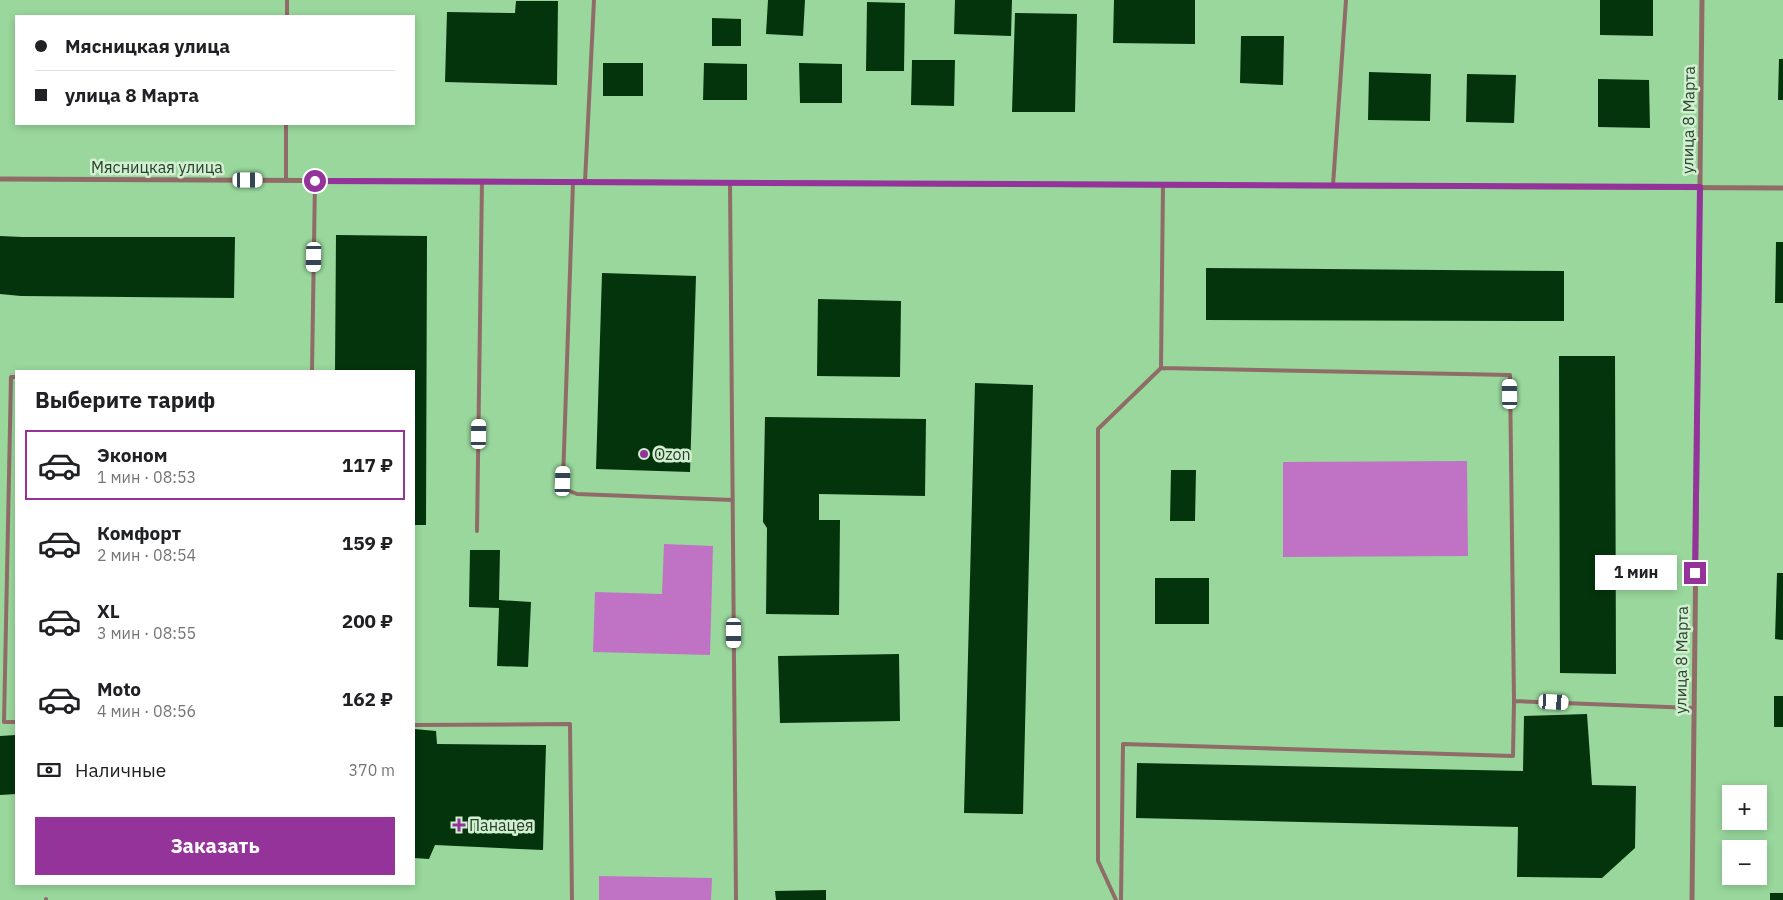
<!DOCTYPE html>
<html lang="ru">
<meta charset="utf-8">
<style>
:root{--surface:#fff;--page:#f6f6f6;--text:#202124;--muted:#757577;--line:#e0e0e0;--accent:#94339a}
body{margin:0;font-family:"IBM Plex Sans",sans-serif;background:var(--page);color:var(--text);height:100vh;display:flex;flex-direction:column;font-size:19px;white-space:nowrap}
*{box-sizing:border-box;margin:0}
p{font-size:16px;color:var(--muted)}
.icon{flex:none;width:28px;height:28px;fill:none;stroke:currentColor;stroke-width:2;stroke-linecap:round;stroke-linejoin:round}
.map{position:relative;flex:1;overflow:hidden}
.panel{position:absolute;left:15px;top:370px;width:400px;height:515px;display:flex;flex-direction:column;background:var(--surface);border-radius:0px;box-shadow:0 2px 8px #0003}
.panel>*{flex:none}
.banner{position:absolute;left:15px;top:15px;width:400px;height:110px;border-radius:0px;box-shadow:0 2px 8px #0003;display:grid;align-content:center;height:110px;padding:0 20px;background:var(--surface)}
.tools{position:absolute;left:1722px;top:785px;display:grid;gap:10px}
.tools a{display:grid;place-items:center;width:45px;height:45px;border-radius:0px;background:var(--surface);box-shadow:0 2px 8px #0003;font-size:25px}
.end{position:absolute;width:22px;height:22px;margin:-11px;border:6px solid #94339a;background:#fff;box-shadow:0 0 0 2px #fff}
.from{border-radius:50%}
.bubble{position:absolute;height:35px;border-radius:0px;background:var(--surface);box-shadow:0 2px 8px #0003;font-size:16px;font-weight:800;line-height:35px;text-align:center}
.car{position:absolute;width:15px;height:30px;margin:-15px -8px;border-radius:6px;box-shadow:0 0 4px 1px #0007;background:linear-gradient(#fff 24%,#345 0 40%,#fff 0 76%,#345 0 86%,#fff 0)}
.banner b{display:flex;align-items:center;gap:18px;height:48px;font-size:19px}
.banner b+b{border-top:1px solid var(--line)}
.banner i{width:12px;height:12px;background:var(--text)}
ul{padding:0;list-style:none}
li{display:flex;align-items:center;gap:15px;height:70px;margin:0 10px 8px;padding:0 10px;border:2px solid transparent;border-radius:0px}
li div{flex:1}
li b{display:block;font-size:19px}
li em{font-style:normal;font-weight:800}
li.on{border-color:var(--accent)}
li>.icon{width:45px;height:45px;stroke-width:1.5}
h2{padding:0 20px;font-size:22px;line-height:60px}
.pay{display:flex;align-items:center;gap:12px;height:55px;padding:0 20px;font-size:19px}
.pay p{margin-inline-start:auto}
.cta{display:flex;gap:10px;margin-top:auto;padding:10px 20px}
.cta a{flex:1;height:58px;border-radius:0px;background:var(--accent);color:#fff;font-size:20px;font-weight:800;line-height:58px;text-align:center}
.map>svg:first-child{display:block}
.green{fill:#c073c4}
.building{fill:#04340c}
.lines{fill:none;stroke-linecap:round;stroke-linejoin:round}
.lane{stroke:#906c68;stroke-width:4}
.street{stroke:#906c68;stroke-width:5}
.route{stroke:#94339a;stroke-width:6}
.poi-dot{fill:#94339a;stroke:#d1efd1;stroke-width:2}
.labels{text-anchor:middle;stroke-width:5;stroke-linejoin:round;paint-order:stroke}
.street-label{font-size:16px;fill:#28422a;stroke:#d1efd1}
.poi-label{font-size:16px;fill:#28422a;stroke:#d1efd1;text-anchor:start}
</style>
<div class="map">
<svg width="1783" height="900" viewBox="0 0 1783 900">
<rect width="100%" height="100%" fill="#99d79c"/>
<!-- green -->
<path class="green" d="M1467,461L1468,556L1283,557V462Z
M664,544L713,546L710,655L593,652L595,592L662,594Z
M599,876L712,878L711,900H599Z"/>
<!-- building -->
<path class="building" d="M768,0H805L803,36L766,34Z
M955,0H1012L1011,36L954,34Z
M1114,0H1195V44L1113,43Z
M1600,0H1653V36L1600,35Z
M516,1H558L557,85L445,82L447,12L515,13Z
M867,2L905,3L904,71H866Z
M1015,13L1077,14L1075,112H1012Z
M712,18L741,19V46H712Z
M1241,36H1284L1283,85L1240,83Z
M1779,59H1783V100H1778Z
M912,60H955L954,106L911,105Z
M603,63H643V96H603Z
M704,63L747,64V100H703Z
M799,63L842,64V103H800Z
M1369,72L1431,74L1430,121L1368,120Z
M1467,74L1516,75L1514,123L1466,122Z
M1598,79L1649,80L1650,128L1598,127Z
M336,235L427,236L426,525H414V371H335Z
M0,236L22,237H235L234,298L21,296L0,294Z
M1776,242H1783V303H1775Z
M1206,268L1564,271V321L1206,320Z
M602,273L696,276L690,472L596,469Z
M818,299L901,301L900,377L817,376Z
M1559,356H1615L1616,674L1560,673Z
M975,383L1033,385L1023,814L964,813Z
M765,417L926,419L925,496L819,494V520H840L839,615L766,614L767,528L763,522Z
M1171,470H1196L1195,521H1170Z
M470,550H500L499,600L531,602L528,667L497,666L499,608L469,607Z
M1777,573H1783V640L1775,639Z
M1155,578H1209V624H1155Z
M899,654L900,721L780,723L778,656Z
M1774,696H1783V727H1774Z
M1587,714L1592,785L1636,786L1635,848L1602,878L1517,877L1518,827L1136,818L1137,763L1523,771L1524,716Z
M414,729L436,731L437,744L546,745L543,850L435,845L429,859L414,858Z
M16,735V794L0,795V736Z
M826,890V900H776L775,891Z
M1770,893H1783V900H1770Z"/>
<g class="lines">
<!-- lane -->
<path class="lane" d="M287,16V0
M286,181V124
M573,182L563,481L567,490L577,494L733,500
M585,182L594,0
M730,183L736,900
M1333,185L1346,0
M1161,368L1510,375L1514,701L1693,708
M312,371L315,181
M16,377H11L4,722H16
M477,531L482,181
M414,725L570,724L572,900
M46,899V900
M1116,900L1098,861V429L1161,368L1163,184
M1121,900L1123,744L1513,756L1514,701"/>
<!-- street -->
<path class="street" d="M0,179L1783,188
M1692,900L1702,0"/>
</g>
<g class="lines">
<!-- route -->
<path class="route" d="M315,181L1700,187L1695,573"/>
</g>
<!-- markers -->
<g class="poi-dot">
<circle cx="644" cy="454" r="5"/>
<path d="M456.5 817.5h5v5h5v5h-5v5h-5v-5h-5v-5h5z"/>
</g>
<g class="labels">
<!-- street labels -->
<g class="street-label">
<text transform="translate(1688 120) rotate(-89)" y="6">улица 8 Марта</text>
<text x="157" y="173">Мясницкая улица</text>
<text transform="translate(1681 660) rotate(-89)" y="6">улица 8 Марта</text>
</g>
<!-- poi labels -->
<g class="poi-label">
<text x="654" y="460">Ozon</text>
<text x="469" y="831">Панацея</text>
</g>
</g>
</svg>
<div class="tools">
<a>+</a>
<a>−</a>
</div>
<i class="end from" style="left:315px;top:181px"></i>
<i class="end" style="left:1695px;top:573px"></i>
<div class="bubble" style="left:1595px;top:555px;width:82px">1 мин</div>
<i class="car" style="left:248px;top:180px;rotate:90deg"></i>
<i class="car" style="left:314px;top:257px;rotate:181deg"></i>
<i class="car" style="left:1510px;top:394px;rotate:359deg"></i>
<i class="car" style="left:479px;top:434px;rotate:1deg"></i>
<i class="car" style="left:563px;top:481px;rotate:2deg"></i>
<i class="car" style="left:734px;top:633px;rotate:180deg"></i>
<i class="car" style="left:1554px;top:702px;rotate:93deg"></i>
<div class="banner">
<b><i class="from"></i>Мясницкая улица</b>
<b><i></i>улица 8 Марта</b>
</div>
<section class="panel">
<h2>Выберите тариф</h2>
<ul>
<li class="on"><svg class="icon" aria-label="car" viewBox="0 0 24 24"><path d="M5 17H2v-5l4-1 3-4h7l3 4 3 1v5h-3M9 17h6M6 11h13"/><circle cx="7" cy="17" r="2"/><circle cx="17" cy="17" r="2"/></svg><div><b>Эконом</b><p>1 мин · 08:53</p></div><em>117 ₽</em></li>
<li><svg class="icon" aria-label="car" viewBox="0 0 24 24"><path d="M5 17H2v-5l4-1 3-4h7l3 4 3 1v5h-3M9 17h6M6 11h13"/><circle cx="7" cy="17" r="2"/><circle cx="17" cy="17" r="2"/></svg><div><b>Комфорт</b><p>2 мин · 08:54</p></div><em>159 ₽</em></li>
<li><svg class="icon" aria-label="car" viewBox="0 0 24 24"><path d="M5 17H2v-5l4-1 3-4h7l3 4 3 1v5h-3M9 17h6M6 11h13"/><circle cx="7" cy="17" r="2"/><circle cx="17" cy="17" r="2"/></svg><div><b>XL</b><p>3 мин · 08:55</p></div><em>200 ₽</em></li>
<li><svg class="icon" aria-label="car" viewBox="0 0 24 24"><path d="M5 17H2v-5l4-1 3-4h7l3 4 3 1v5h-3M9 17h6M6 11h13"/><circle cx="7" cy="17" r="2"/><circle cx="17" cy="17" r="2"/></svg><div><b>Moto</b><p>4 мин · 08:56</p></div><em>162 ₽</em></li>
</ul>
<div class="pay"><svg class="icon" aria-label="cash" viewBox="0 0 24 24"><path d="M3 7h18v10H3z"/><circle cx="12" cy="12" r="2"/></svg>Наличные<p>370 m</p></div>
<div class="cta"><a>Заказать</a></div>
</section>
</div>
